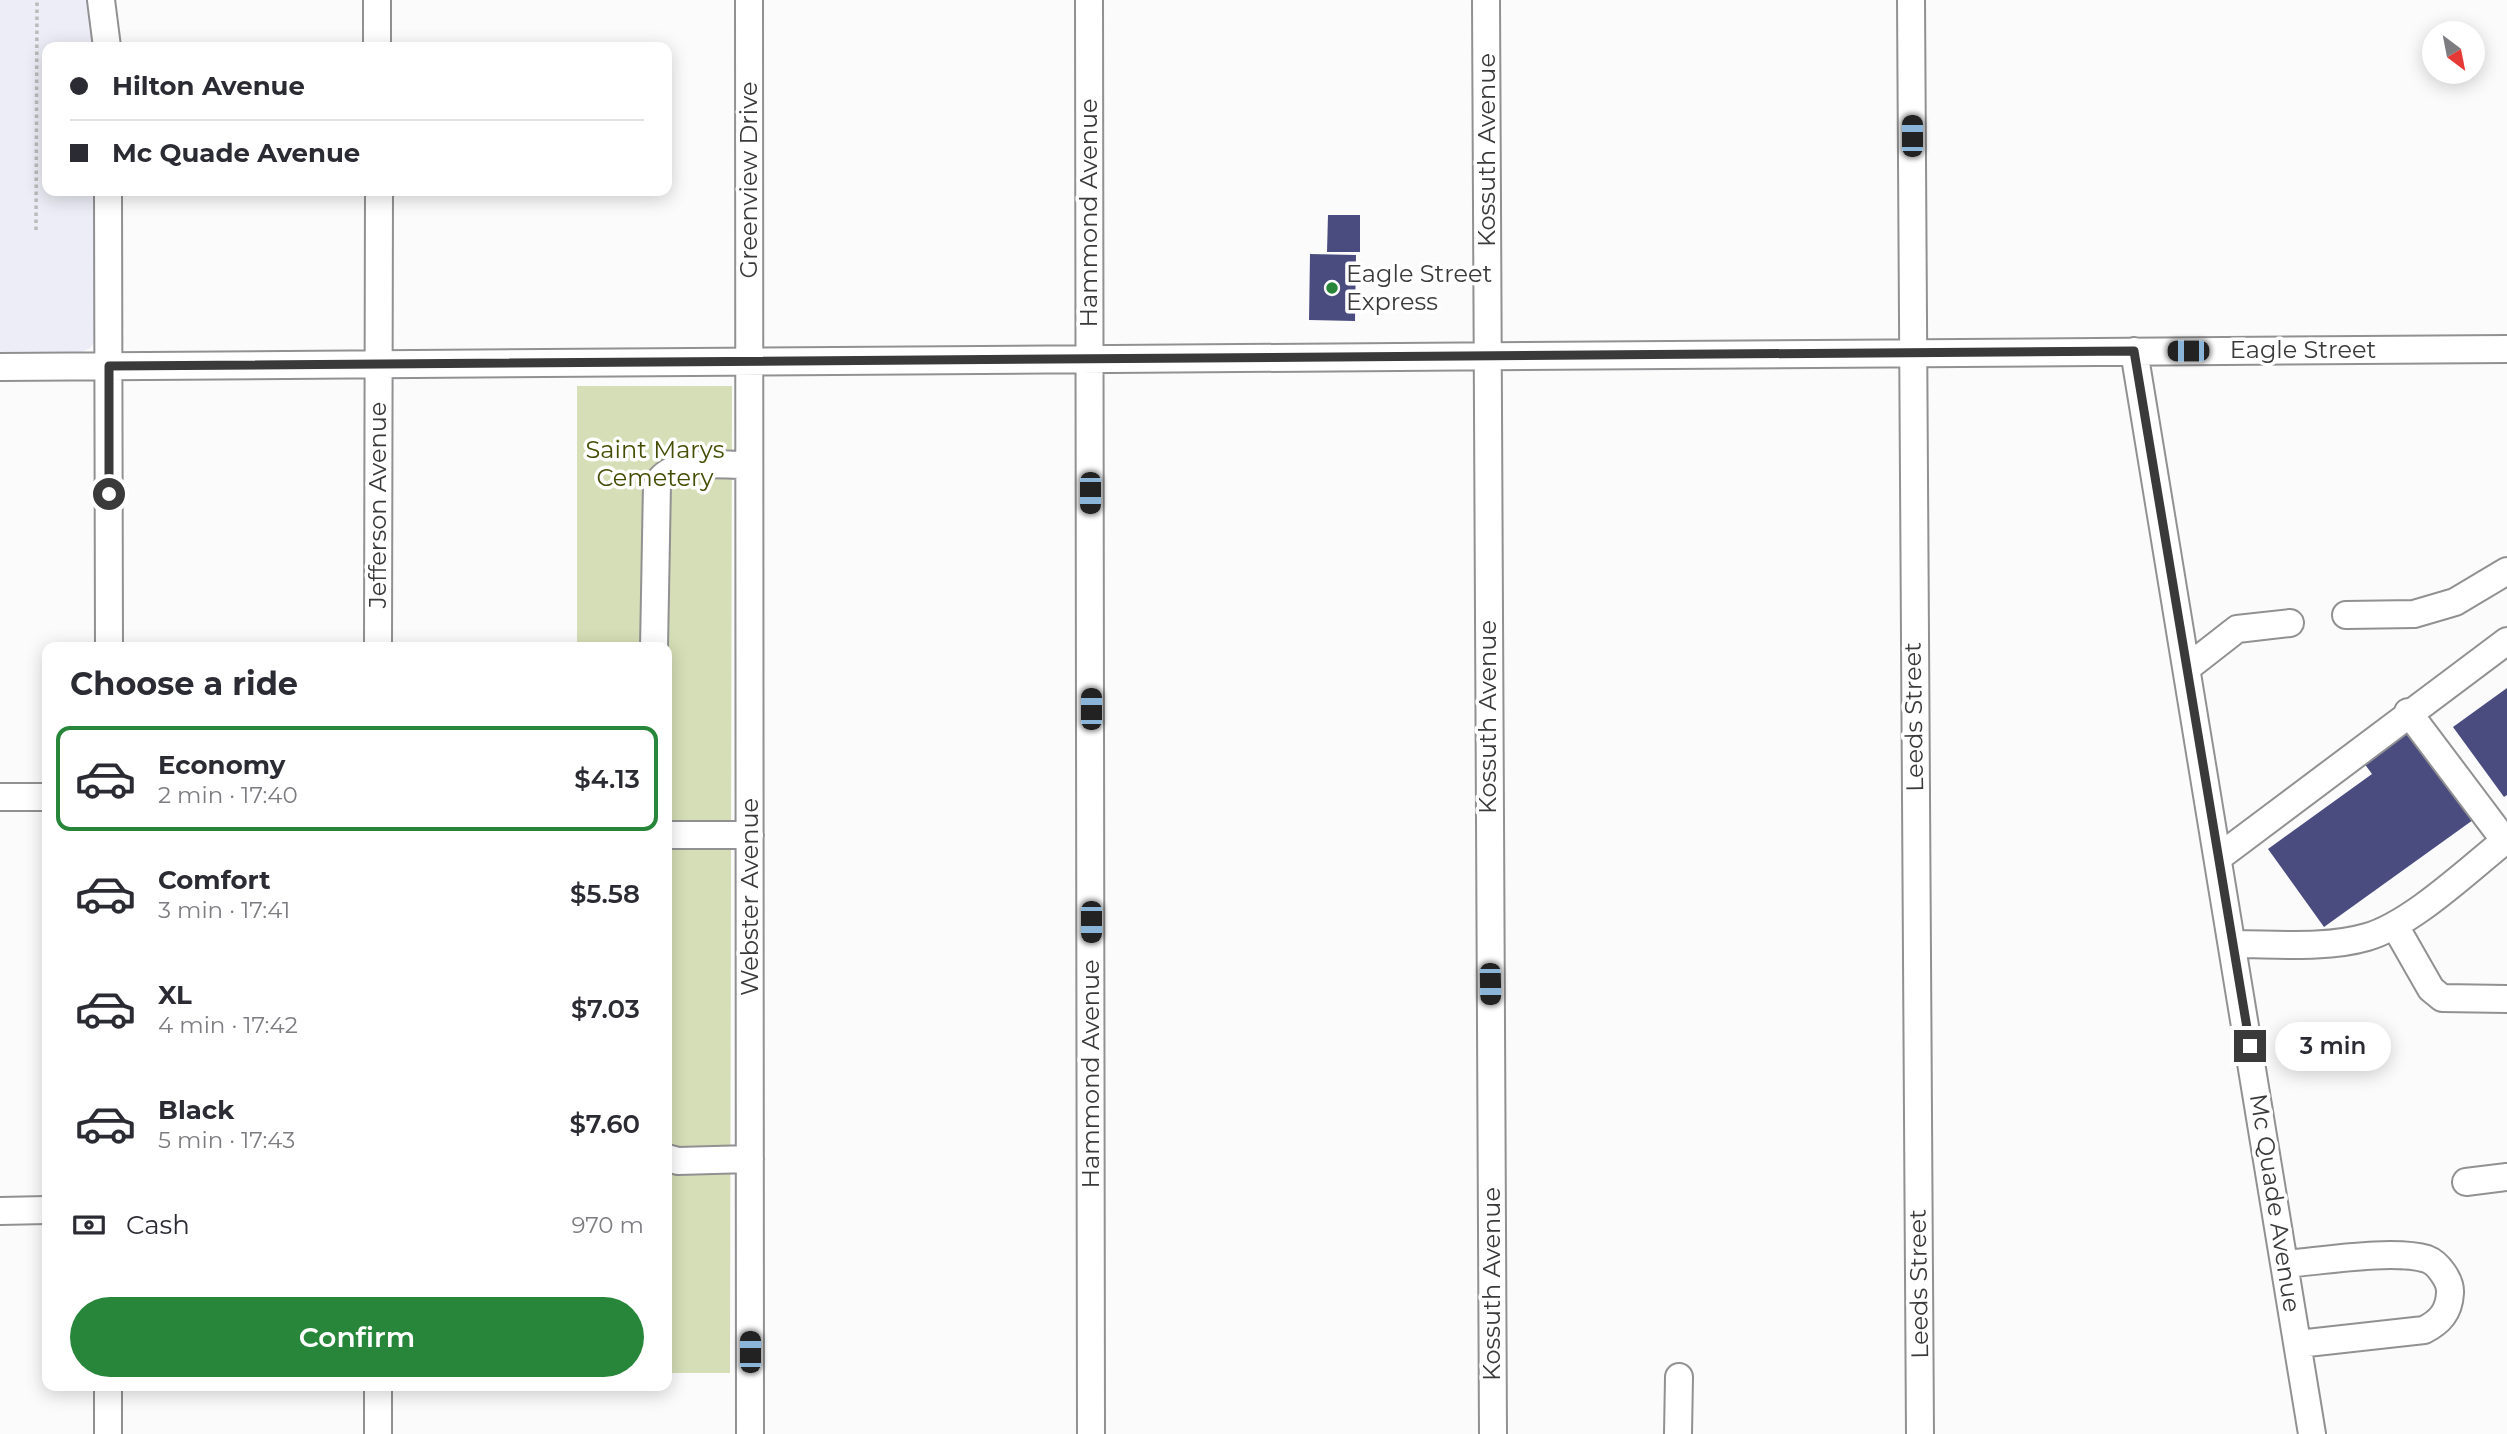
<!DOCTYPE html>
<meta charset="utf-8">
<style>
:root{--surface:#fff;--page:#f2f2f3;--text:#2b2b33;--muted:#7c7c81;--line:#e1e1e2;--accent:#278639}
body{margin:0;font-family:Montserrat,sans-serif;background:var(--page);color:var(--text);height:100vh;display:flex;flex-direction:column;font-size:26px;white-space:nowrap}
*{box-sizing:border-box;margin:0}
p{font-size:23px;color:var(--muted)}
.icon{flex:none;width:38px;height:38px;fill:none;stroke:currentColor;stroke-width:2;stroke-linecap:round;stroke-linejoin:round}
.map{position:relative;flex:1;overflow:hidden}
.panel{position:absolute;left:42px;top:642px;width:630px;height:749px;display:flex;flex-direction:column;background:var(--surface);border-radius:14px;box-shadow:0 4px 18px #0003}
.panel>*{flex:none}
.banner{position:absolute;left:42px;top:42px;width:630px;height:154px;border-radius:14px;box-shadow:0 4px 18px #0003;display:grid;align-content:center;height:154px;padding:0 28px;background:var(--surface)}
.needle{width:46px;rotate:148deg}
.fabs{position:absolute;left:2422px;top:21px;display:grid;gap:14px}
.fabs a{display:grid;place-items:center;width:63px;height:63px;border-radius:50%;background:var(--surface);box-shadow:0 4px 18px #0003;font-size:35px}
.end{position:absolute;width:32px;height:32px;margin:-16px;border:9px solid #3a3a3b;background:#fff;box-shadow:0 0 0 4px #fff}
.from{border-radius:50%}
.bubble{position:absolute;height:49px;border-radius:24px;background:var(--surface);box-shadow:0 4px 18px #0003;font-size:23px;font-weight:600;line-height:49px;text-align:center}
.car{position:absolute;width:21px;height:42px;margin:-21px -10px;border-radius:9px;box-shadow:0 0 5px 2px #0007;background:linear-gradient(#222 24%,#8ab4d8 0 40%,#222 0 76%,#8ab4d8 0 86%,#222 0)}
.banner b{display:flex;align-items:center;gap:24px;height:66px;font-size:26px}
.banner b+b{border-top:2px solid var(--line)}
.banner i{width:18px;height:18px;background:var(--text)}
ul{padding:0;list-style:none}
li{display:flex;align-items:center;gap:21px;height:105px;margin:0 14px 10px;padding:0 14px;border:4px solid transparent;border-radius:14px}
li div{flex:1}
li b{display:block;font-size:26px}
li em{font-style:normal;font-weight:600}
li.active{border-color:var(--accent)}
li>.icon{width:63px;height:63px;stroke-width:1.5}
h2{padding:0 28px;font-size:32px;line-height:84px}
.pay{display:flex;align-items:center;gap:18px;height:77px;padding:0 28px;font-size:26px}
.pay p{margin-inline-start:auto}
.action{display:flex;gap:14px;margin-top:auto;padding:14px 28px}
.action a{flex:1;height:80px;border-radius:42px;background:var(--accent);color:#fff;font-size:28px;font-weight:600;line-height:80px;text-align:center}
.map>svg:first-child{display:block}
.built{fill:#ecedf6}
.green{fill:#d5deb6}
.building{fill:#4a4c7f}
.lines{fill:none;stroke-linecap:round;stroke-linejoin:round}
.minor-casing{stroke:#919193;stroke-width:30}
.path{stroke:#bbbbbc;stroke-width:3.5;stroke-dasharray:3.5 3.5;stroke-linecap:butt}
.minor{stroke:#fff;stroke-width:26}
.route{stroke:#3a3a3b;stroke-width:9}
.poi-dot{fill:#278639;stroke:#fff;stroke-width:2.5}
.labels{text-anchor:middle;stroke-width:7;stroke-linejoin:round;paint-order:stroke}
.street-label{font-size:24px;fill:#3a3a3b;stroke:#fff}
.poi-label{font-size:24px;fill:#3a3a3b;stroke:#fff;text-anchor:start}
.park-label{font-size:24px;fill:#444d03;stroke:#fff}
</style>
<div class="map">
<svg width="2507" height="1434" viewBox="0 0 2507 1434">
<rect width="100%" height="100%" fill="#fbfbfc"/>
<!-- built -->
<path class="built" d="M0,0H92L98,47H47V191H98L96,340L90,348L80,353L0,354Z"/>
<!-- green -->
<path class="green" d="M577,386H732L730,1373H667V648H577Z"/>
<!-- building -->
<path class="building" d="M1328,215H1360V252H1327Z
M1310,254L1356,255L1355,321L1309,320Z
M2507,688V795L2504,797L2453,727Z
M2409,731L2473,820L2324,927L2268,849L2372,774L2358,755Z"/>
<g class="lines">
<defs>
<path id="minor" d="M101,0L107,47
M377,0V47
M749,0L750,1434
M1089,0L1091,1434
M1486,0L1493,1434
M1911,0L1920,1434
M108,191L109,648
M2134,351L2312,1434
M0,367L2507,349
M2346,615L2414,614L2455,602L2507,571
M378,648L379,191
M654,648L657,484C674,456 720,466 749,465
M2187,668L2237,629L2290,623
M2408,712L2505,841
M0,797H47
M667,835H750
M2219,857L2507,641
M2395,926L2431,989L2442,998L2507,999
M2234,944C2276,944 2326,949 2367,937C2412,924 2469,869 2507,839
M667,1158L678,1161L750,1159
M2466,1182L2507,1177
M0,1211L47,1210
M2285,1264C2322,1261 2393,1249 2427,1259C2438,1263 2451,1281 2450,1293C2449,1312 2440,1322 2424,1330L2298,1344
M108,1386V1434
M378,1386V1434
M1678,1434L1679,1377"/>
</defs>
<!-- minor casing -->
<use href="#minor" class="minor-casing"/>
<!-- path -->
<path class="path" d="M36,230L37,0"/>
<!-- minor -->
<use href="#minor" class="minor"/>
</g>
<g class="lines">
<!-- route -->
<path class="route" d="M109,494V366L2134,351L2250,1046"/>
</g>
<!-- markers -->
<circle class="poi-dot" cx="1332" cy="288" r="7"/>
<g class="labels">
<!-- street labels -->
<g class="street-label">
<text transform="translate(1487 150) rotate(-90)" y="8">Kossuth Avenue</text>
<text transform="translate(749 180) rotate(-90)" y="8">Greenview Drive</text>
<text transform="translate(1089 213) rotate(-90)" y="8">Hammond Avenue</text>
<text x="2303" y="358">Eagle Street</text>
<text transform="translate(378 505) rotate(-90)" y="8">Jefferson Avenue</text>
<text transform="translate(1488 717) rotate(-90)" y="8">Kossuth Avenue</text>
<text transform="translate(1914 717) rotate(-91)" y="8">Leeds Street</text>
<text transform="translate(750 897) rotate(-90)" y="8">Webster Avenue</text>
<text transform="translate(1091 1074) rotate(-90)" y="8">Hammond Avenue</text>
<text transform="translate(2275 1203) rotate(81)" y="8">Mc Quade Avenue</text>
<text transform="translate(1492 1284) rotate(-90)" y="8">Kossuth Avenue</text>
<text transform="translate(1919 1284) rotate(-91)" y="8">Leeds Street</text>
</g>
<!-- poi labels -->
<g class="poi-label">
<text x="1346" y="282">Eagle Street<tspan x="1346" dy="28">Express</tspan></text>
</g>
<!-- park labels -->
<g class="park-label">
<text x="655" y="458">Saint Marys<tspan x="655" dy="28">Cemetery</tspan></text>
</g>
</g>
</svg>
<div class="fabs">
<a><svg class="needle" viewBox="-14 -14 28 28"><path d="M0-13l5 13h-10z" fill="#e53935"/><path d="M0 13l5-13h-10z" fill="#7c7c81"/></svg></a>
</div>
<i class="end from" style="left:109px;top:494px"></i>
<i class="end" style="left:2250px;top:1046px"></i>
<div class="bubble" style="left:2275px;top:1022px;width:116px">3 min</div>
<i class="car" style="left:1912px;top:136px;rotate:0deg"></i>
<i class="car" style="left:2188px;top:351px;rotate:270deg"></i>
<i class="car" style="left:1090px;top:493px;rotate:180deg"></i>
<i class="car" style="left:1091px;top:709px;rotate:0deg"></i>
<i class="car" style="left:1091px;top:922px;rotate:180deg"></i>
<i class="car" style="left:1490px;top:984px;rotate:179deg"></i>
<i class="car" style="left:750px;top:1352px;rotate:0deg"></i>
<div class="banner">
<b><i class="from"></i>Hilton Avenue</b>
<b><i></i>Mc Quade Avenue</b>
</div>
<section class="panel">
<h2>Choose a ride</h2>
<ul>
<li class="active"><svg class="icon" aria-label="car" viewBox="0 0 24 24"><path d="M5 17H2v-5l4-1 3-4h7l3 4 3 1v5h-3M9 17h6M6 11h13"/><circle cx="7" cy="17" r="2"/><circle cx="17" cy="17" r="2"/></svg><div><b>Economy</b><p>2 min · 17:40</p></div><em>$4.13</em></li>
<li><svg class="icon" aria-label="car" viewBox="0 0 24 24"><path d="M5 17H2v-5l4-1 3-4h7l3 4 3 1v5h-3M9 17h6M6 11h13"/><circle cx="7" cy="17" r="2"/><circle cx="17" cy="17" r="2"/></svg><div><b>Comfort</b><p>3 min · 17:41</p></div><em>$5.58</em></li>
<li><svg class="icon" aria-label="car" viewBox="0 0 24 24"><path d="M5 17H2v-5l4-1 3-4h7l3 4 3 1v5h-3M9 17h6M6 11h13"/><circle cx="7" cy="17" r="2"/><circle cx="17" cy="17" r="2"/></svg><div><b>XL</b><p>4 min · 17:42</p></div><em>$7.03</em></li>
<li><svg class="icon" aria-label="car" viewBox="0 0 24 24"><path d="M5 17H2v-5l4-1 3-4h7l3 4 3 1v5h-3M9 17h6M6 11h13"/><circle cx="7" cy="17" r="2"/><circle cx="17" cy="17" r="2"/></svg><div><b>Black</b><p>5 min · 17:43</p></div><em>$7.60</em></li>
</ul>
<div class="pay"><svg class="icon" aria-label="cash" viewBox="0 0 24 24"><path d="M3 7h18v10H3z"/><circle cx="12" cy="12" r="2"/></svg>Cash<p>970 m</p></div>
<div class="action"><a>Confirm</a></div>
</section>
</div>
